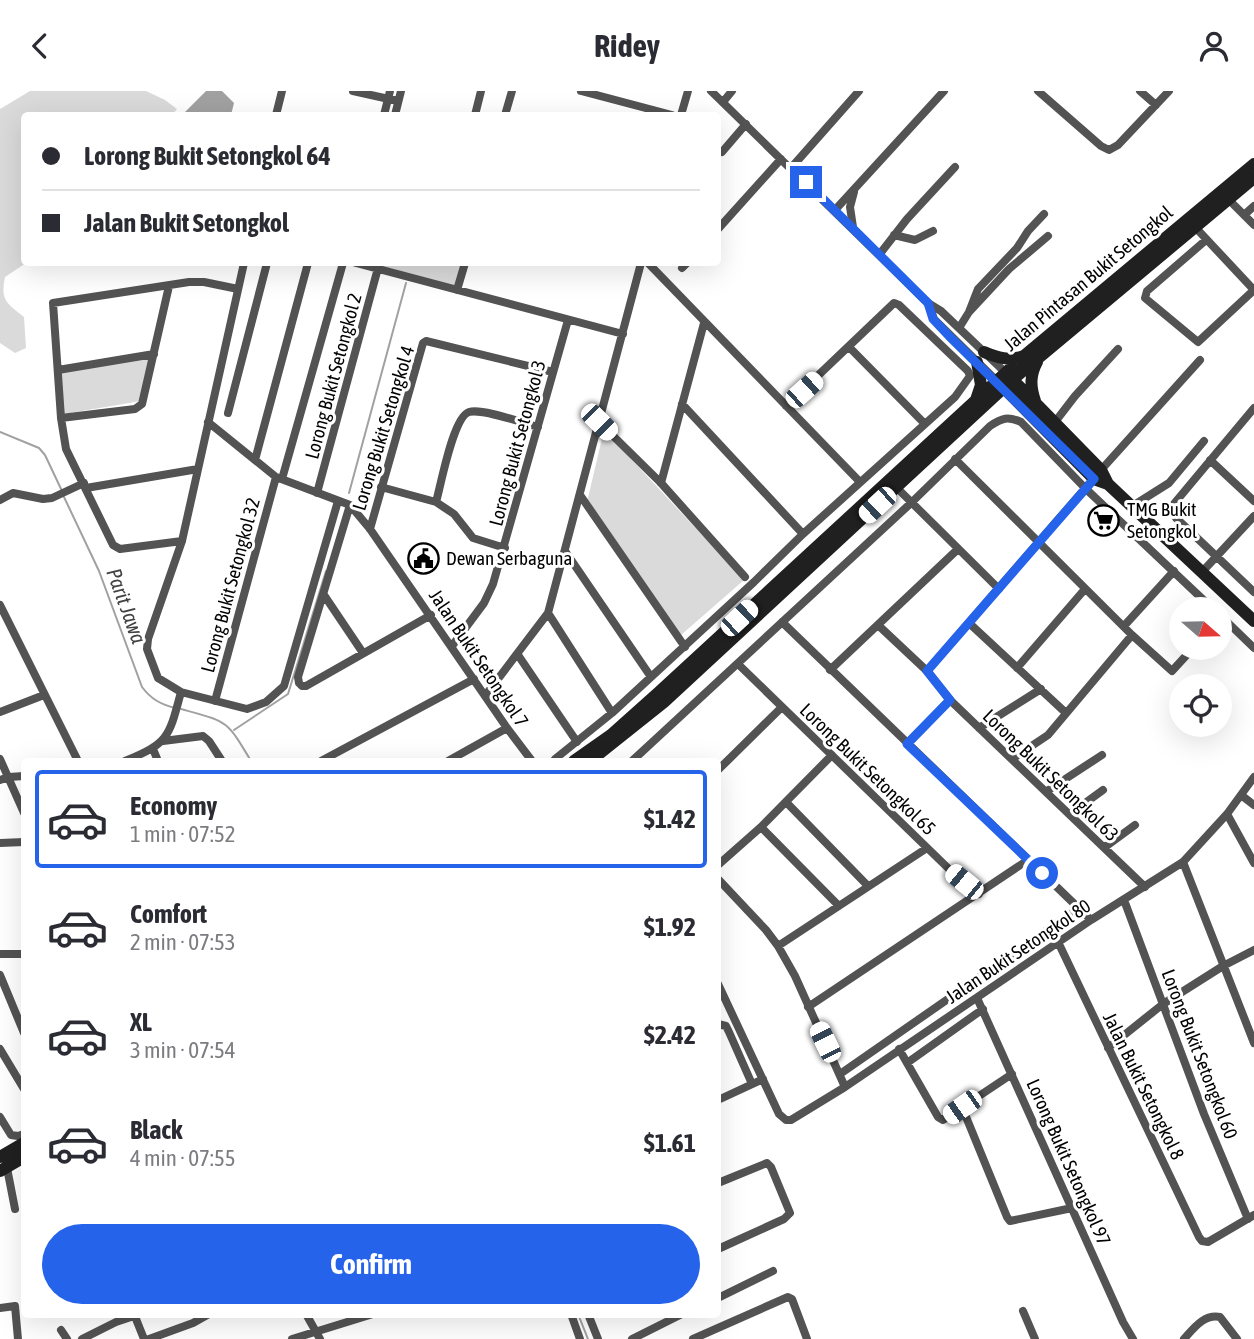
<!DOCTYPE html>
<meta charset="utf-8">
<style>
:root{--surface:#fff;--page:#f2f2f3;--text:#2b2b33;--muted:#7c7c81;--line:#e1e1e2;--accent:#2563eb}
body{margin:0;font-family:"Asap Condensed",sans-serif;background:var(--page);color:var(--text);height:100vh;display:flex;flex-direction:column;font-size:26px;white-space:nowrap}
*{box-sizing:border-box;margin:0}
p{font-size:23px;color:var(--muted)}
.icon{flex:none;width:38px;height:38px;fill:none;stroke:currentColor;stroke-width:2;stroke-linecap:round;stroke-linejoin:round}
.map{position:relative;flex:1;overflow:hidden}
.sheet{position:absolute;left:21px;top:667px;width:700px;height:560px;display:flex;flex-direction:column;background:var(--surface);border-radius:7px;box-shadow:0 7px 28px #0002}
.sheet>*{flex:none}
.hud{position:absolute;left:21px;top:21px;width:700px;height:154px;border-radius:7px;box-shadow:0 7px 28px #0002;display:grid;align-content:center;height:154px;padding:0 21px;background:var(--surface)}
.needle{width:46px;rotate:110deg}
.tools{position:absolute;left:1169px;top:506px;display:grid;gap:14px}
.tools a{display:grid;place-items:center;width:63px;height:63px;border-radius:50%;background:var(--surface);box-shadow:0 7px 28px #0002;font-size:35px}
.end{position:absolute;width:32px;height:32px;margin:-16px;border:9px solid #2563eb;background:#fff;box-shadow:0 0 0 4px #fff}
.from{border-radius:50%}
.car{position:absolute;width:21px;height:42px;margin:-21px -10px;border-radius:9px;box-shadow:0 0 5px 2px #0007;background:linear-gradient(#fff 24%,#345 0 40%,#fff 0 76%,#345 0 86%,#fff 0)}
.hud b{display:flex;align-items:center;gap:24px;height:66px;font-size:26px}
.hud b+b{border-top:2px solid var(--line)}
.hud i{width:18px;height:18px;background:var(--text)}
ul{padding:12px 0 0;list-style:none}
li{display:flex;align-items:center;gap:21px;height:98px;margin:0 14px 10px;padding:0 7px;border:4px solid transparent;border-radius:7px}
li div{flex:1}
li b{display:block;font-size:26px}
li em{font-style:normal;font-weight:700}
li.current{border-color:var(--accent)}
li>.icon{width:63px;height:63px;stroke-width:1.5}
.action{display:flex;gap:14px;margin-top:auto;padding:14px 21px}
.action a{flex:1;height:80px;border-radius:42px;background:var(--accent);color:#fff;font-size:28px;font-weight:700;line-height:80px;text-align:center}
header{display:flex;justify-content:space-between;align-items:center;height:91px;padding:0 21px;background:var(--surface);font-size:32px;font-weight:700}
.map>svg:first-child{display:block}
.green{fill:#dadada}
.water{fill:#a1a1a1}
.lines{fill:none;stroke-linecap:round;stroke-linejoin:round}
.stream{stroke:#a1a1a1;stroke-width:2}
.street{stroke:#535353;stroke-width:8}
.secondary{stroke:#202020;stroke-width:12}
.route{stroke:#2563eb;stroke-width:9}
.labels{text-anchor:middle;stroke-width:6;stroke-linejoin:round;paint-order:stroke}
.street-label{font-size:19px;fill:#000;stroke:#fff}
.poi-label{font-size:19px;fill:#000;stroke:#fff;text-anchor:start}
.water-label{font-size:21px;font-style:italic;fill:#424242;stroke:#fff}
</style>
<header><svg class="icon" aria-label="back" viewBox="0 0 24 24"><path d="M15 5l-7 7 7 7"/></svg>Ridey<svg class="icon" aria-label="person" viewBox="0 0 24 24"><circle cx="12" cy="8" r="4"/><path d="M4 21q1-7 8-7t8 7"/></svg></header>
<div class="map">
<svg width="1254" height="1248" viewBox="0 0 1254 1248">
<rect width="100%" height="100%" fill="#fff"/>
<!-- green -->
<path class="green" d="M30,0H146L165,9L177,18L172,24H24V172H26L5,186C0,210 7,212 24,226L26,257L15,262L0,252V18Z
M375,172H463L457,196L375,174Z
M153,265L141,310L64,323L60,279Z
M604,339L744,489L681,544L587,411Z"/>
<!-- water -->
<path class="water" d="M206,0H222L234,12L231,24H182Z"/>
<g class="lines">
<!-- stream -->
<path class="stream" d="M0,341L39,357L45,364L62,400
M349,402L406,192
M64,406L99,480L142,596C151,608 160,613 175,617
M181,618C228,631 226,628 251,670
M234,639L288,603L326,480
M578,1223L588,1248"/>
<!-- street -->
<path class="street" d="M353,0L398,10
M581,0L672,24
M711,0L928,212L941,220L1006,282
M1038,0L1101,55L1109,59L1118,54L1169,0
M1140,0L1156,14
M723,11L732,0
M276,24L282,0
M384,24L390,0
M395,24L401,0
M475,24L481,0
M505,24L512,0
M681,24L688,0
M722,61L746,33
M791,77L859,0
M1228,108L1254,134
M835,119L944,0
M1244,124L1254,115
M853,136L850,116L854,101
M1195,136L1254,199
M718,138L781,68
M894,144L915,149L933,140
M1206,149L1147,200L1145,207L1198,251L1254,199
M879,164L907,128L955,76
M244,172L182,450L148,548L147,558L158,587L181,601L247,618L266,611L284,595L338,410
M356,172L623,243
M648,172L860,391
M682,177L687,172
M457,199L465,172
M928,212L934,228L997,290
M969,221L1009,178L1048,145
M959,237L969,221L978,198L1017,157L1028,140L1044,123
M849,256L924,332
M58,279L154,263
M682,313L803,443
M1254,317L1173,414V422L1176,427L1254,501
M228,322L267,172
M61,327L135,318L142,313L169,195
M208,331L276,386L350,414L370,438L507,637L532,670
M599,331L661,392L745,486
M1055,331L1075,305L1118,258
M955,368L1132,544L1172,580L1194,556
M255,369L308,172
M1210,369L1254,410
M282,388L343,172
M661,392L704,232
M381,396L436,411L454,423L473,447L505,457
M896,396L999,498
M86,397L198,378
M317,402L378,177
M580,404L685,556
M0,409L13,402L43,408L52,407L84,392
M436,411C441,394 453,326 469,321C483,317 522,332 538,336
M350,414L298,586L299,592L302,595H306L431,524
M1131,416L1169,392L1204,350
M370,438L423,252L426,250L553,281
M182,450L120,458L113,454L66,358L61,327L53,212L189,191H204L238,198
M565,460L651,586
M1202,481L1254,425
M324,504L363,562
M0,514L78,670
M548,522L612,622
M1220,524L1254,557
M782,531L1091,829
M969,532L1066,622
M878,534L927,580L950,609L1145,796
M1124,535L1174,480
M452,555L484,512L493,493L568,229
M518,564L577,651
M738,573L950,779L979,803
M1017,577L1085,498
M830,579L958,458
M927,580L1101,379L1200,269
M485,605L548,522L641,172
M215,610L276,386
M0,621L44,604
M979,637L1041,598
M163,650L203,645L209,650L222,670
M907,653L950,609
M153,658L158,670
M0,668L24,722
M555,668L612,622L754,491L803,443L955,306L970,285L968,280L899,214L894,212L786,315
M1012,668L1048,644L1132,544
M125,670C169,652 169,646 181,601
M321,670L474,588
M448,670L507,637
M632,670L911,412L990,335C1002,327 1008,325 1021,331L1086,398L1213,518
M718,679L782,616
M0,689L9,686L24,685
M1047,700L1102,664
M1241,704L1254,714
M786,711L868,795
M1070,723L1103,699
M1227,723L1254,772
M761,736L839,815
M0,752L24,751
M1105,756L1135,734
M1183,771L1254,952
M718,774L761,736L832,664
M718,788L766,839L778,855L795,885L845,996
M1124,809L1204,1023L1248,1128
M1059,853L1199,1146L1202,1150L1208,1151L1254,1124
M778,855L927,757
M0,863H24
M0,884L24,942
M718,893L779,1023L786,1029H791L845,996L1091,829L1183,771L1227,723L1254,686
M977,907L1123,1231L1133,1248
M808,916L1028,769
M718,933L726,935L729,941L752,993
M1108,957L1163,913L1223,875L1254,859
M0,958L24,998
M899,958L938,1026L943,1029L1012,983
M907,972L983,918
M840,983L1079,817
M718,1009L763,988
M962,1016L1007,1126L1010,1130L1072,1117
M0,1026L11,1044L18,1045L24,1043
M7,1077L15,1118
M718,1092L767,1072L771,1076L790,1122L784,1128L718,1158
M718,1207L773,1180
M0,1217L15,1215L18,1248
M1023,1220L1035,1248
M134,1223L144,1248
M306,1223L320,1248
M571,1223L580,1248
M588,1223L598,1248
M61,1239L67,1248
M82,1248L116,1231L140,1223
M149,1248L193,1232L209,1223
M292,1248L373,1223
M632,1248L682,1223
M693,1248L788,1206L792,1208L807,1248
M1184,1248C1194,1237 1204,1223 1220,1226L1237,1248"/>
<!-- secondary -->
<path class="secondary" d="M984,261C998,267 1009,270 1024,265
M1007,283L1101,379L1108,393
M1000,293L1094,388L1108,393L1254,530
M976,309L981,294L977,271
M1035,310C1030,295 1030,284 1037,271
M574,670L611,644L658,602L1025,264L1254,73
M590,670L664,611L1012,289L1254,87
M0,1066L24,1052
M0,1080L24,1066"/>
</g>
<g class="lines">
<!-- route -->
<path class="route" d="M806,91L928,212L933,228L949,245L1094,388L927,580L950,609L907,653L1042,782"/>
</g>
<!-- icons -->
<defs>
<symbol id="supermarket-ring" viewBox="-11 -11 22 22"><circle r="9.5" fill="#fff" stroke="#000" stroke-width="1.5"/><path d="M-6-5.5h2.5l.6 2H6L4.5 2H-2.5L-4.4-4H-6ZM-1.5 3.2a1.3 1.3 0 1 0 .1 0ZM3 3.2a1.3 1.3 0 1 0 .1 0Z" fill="#000"/></symbol>
<symbol id="civic-ring" viewBox="-11 -11 22 22"><circle r="9.5" fill="#fff" stroke="#000" stroke-width="1.5"/><path d="M-.6-6.5H3V-4.5H.6V-3L4-1V1h2V6H-6V1h2V-1L-.6-3ZM-1.2 2.5V6h2.4V2.5Z" fill="#000"/></symbol>
</defs>
<g fill-rule="evenodd">
<use href="#supermarket-ring" x="1086" y="412" width="35" height="35"/>
<use href="#civic-ring" x="406" y="450" width="35" height="35"/>
</g>
<g class="labels">
<!-- street labels -->
<g class="street-label">
<text transform="translate(1088 187) rotate(-40)" y="7">Jalan Pintasan Bukit Setongkol</text>
<text transform="translate(333 285) rotate(-75)" y="7">Lorong Bukit Setongkol 2</text>
<text transform="translate(383 337) rotate(-73)" y="7">Lorong Bukit Setongkol 4</text>
<text transform="translate(517 352) rotate(-75)" y="7">Lorong Bukit Setongkol 3</text>
<text transform="translate(230 494) rotate(-75)" y="7">Lorong Bukit Setongkol 32</text>
<text transform="translate(479 567) rotate(56)" y="7">Jalan Bukit Setongkol 7</text>
<text transform="translate(868 678) rotate(44)" y="7">Lorong Bukit Setongkol 65</text>
<text transform="translate(1051 684) rotate(44)" y="7">Lorong Bukit Setongkol 63</text>
<text transform="translate(1018 860) rotate(-34)" y="7">Jalan Bukit Setongkol 80</text>
<text transform="translate(1200 963) rotate(69)" y="7">Lorong Bukit Setongkol 60</text>
<text transform="translate(1144 995) rotate(64)" y="7">Jalan Bukit Setongkol 8</text>
<text transform="translate(1069 1071) rotate(66)" y="7">Lorong Bukit Setongkol 97</text>
</g>
<!-- poi labels -->
<g class="poi-label">
<text x="1127" y="425">TMG Bukit<tspan x="1127" dy="22">Setongkol</tspan></text>
<text x="446" y="474">Dewan Serbaguna</text>
</g>
<!-- water labels -->
<g class="water-label">
<text transform="translate(126 515) rotate(70)" y="7">Parit Jawa</text>
</g>
</g>
</svg>
<div class="tools">
<a><svg class="needle" viewBox="-14 -14 28 28"><path d="M0-13l5 13h-10z" fill="#e53935"/><path d="M0 13l5-13h-10z" fill="#7c7c81"/></svg></a>
<a><svg class="icon" aria-label="locate" viewBox="0 0 24 24"><circle cx="12" cy="12" r="6"/><path d="M12 2v4M12 18v4M2 12h4M18 12h4"/></svg></a>
</div>
<i class="end from" style="left:1042px;top:782px"></i>
<i class="end" style="left:806px;top:91px"></i>
<i class="car" style="left:804px;top:299px;rotate:48deg"></i>
<i class="car" style="left:599px;top:331px;rotate:135deg"></i>
<i class="car" style="left:877px;top:414px;rotate:227deg"></i>
<i class="car" style="left:739px;top:527px;rotate:47deg"></i>
<i class="car" style="left:964px;top:791px;rotate:309deg"></i>
<i class="car" style="left:825px;top:951px;rotate:334deg"></i>
<i class="car" style="left:962px;top:1016px;rotate:235deg"></i>
<div class="hud">
<b><i class="from"></i>Lorong Bukit Setongkol 64</b>
<b><i></i>Jalan Bukit Setongkol</b>
</div>
<section class="sheet">
<ul>
<li class="current"><svg class="icon" aria-label="car" viewBox="0 0 24 24"><path d="M5 17H2v-5l4-1 3-4h7l3 4 3 1v5h-3M9 17h6M6 11h13"/><circle cx="7" cy="17" r="2"/><circle cx="17" cy="17" r="2"/></svg><div><b>Economy</b><p>1 min · 07:52</p></div><em>$1.42</em></li>
<li><svg class="icon" aria-label="car" viewBox="0 0 24 24"><path d="M5 17H2v-5l4-1 3-4h7l3 4 3 1v5h-3M9 17h6M6 11h13"/><circle cx="7" cy="17" r="2"/><circle cx="17" cy="17" r="2"/></svg><div><b>Comfort</b><p>2 min · 07:53</p></div><em>$1.92</em></li>
<li><svg class="icon" aria-label="car" viewBox="0 0 24 24"><path d="M5 17H2v-5l4-1 3-4h7l3 4 3 1v5h-3M9 17h6M6 11h13"/><circle cx="7" cy="17" r="2"/><circle cx="17" cy="17" r="2"/></svg><div><b>XL</b><p>3 min · 07:54</p></div><em>$2.42</em></li>
<li><svg class="icon" aria-label="car" viewBox="0 0 24 24"><path d="M5 17H2v-5l4-1 3-4h7l3 4 3 1v5h-3M9 17h6M6 11h13"/><circle cx="7" cy="17" r="2"/><circle cx="17" cy="17" r="2"/></svg><div><b>Black</b><p>4 min · 07:55</p></div><em>$1.61</em></li>
</ul>
<div class="action"><a>Confirm</a></div>
</section>
</div>
